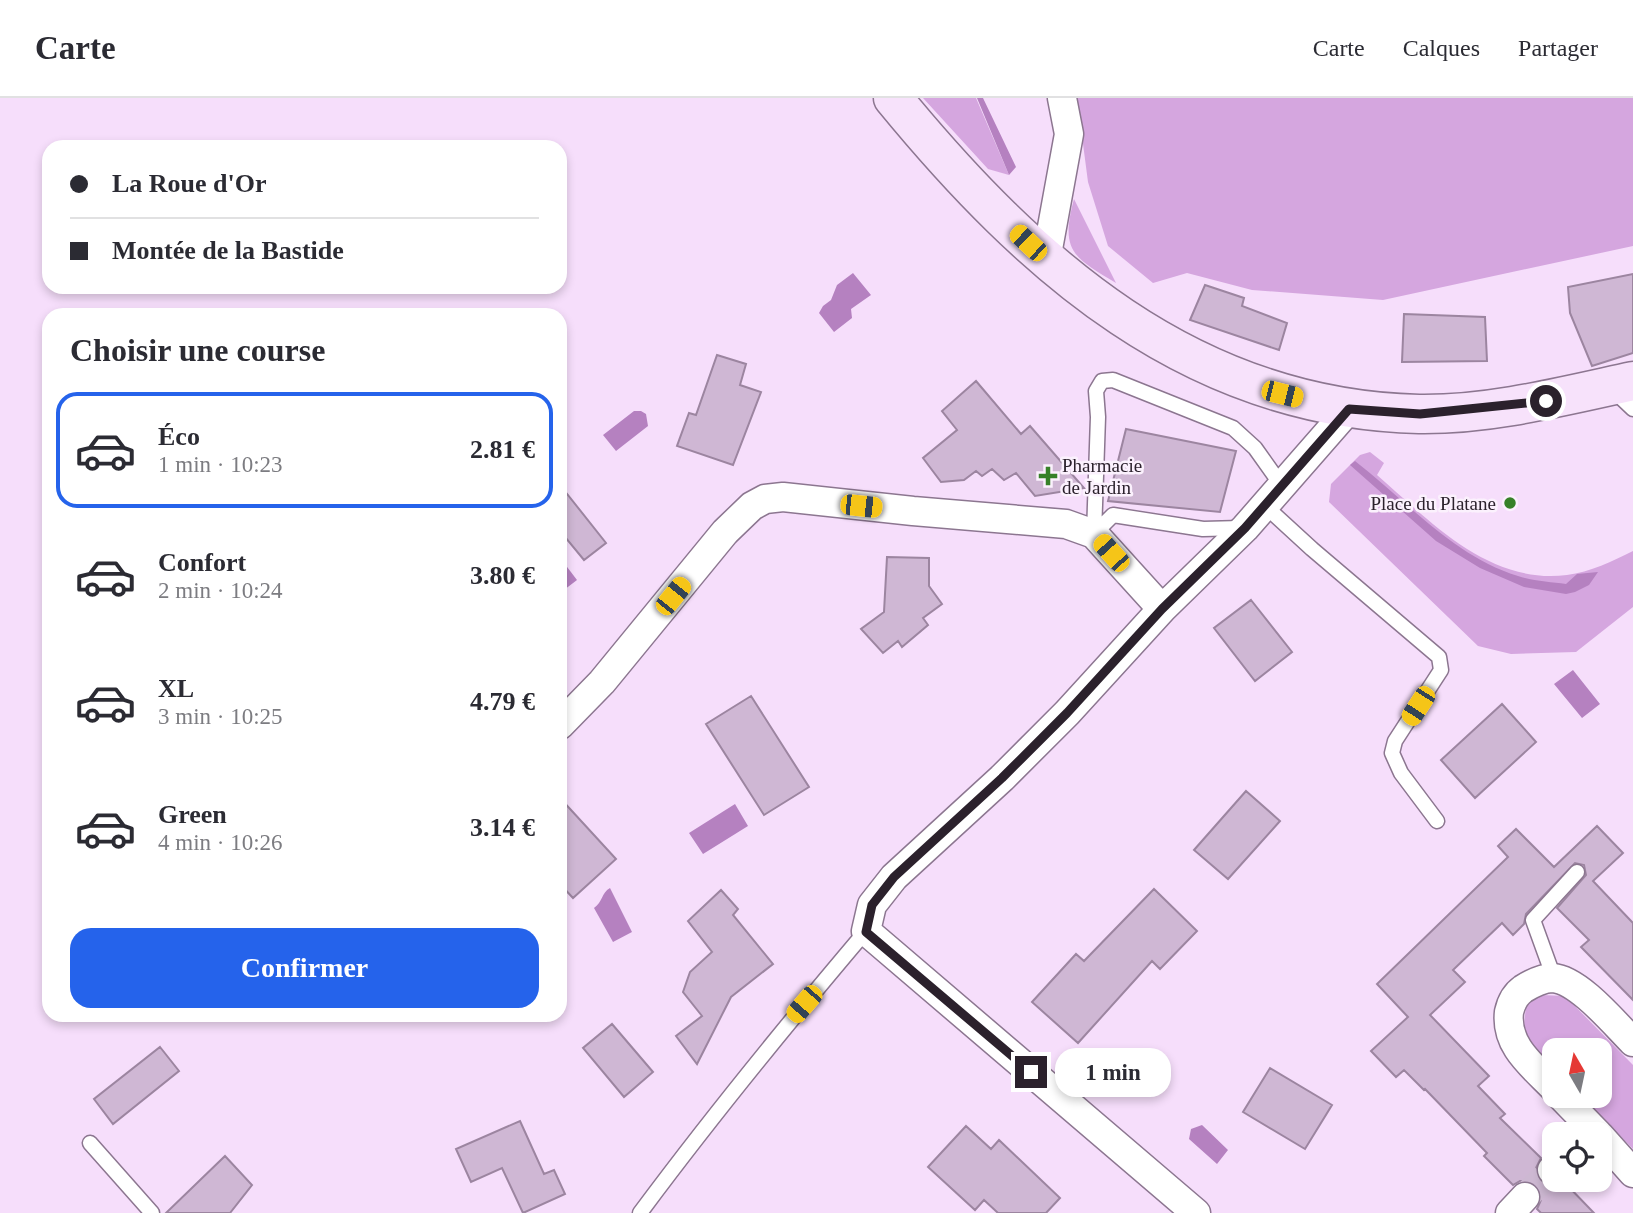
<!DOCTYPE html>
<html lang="fr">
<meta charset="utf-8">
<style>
:root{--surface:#fff;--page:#f2f2f3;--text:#2b2b33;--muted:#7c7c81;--line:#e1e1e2;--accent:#2563eb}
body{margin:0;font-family:Georgia,serif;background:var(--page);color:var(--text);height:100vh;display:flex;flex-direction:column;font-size:26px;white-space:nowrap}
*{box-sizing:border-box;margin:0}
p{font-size:23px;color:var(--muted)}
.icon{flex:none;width:38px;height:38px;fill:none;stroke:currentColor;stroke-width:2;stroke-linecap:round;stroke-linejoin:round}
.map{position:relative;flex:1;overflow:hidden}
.side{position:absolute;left:42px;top:210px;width:525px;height:714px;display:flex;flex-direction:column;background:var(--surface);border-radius:21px;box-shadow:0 4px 10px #0003}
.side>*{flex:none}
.banner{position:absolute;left:42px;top:42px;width:525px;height:154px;border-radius:21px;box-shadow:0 4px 10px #0003;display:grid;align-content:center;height:154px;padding:0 28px;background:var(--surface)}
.needle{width:46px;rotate:351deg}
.buttons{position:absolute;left:1542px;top:940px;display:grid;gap:14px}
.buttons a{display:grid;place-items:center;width:70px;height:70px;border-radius:14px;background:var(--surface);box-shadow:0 4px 10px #0003;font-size:35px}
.end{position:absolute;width:32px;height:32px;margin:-16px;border:9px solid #2b212c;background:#fff;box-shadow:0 0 0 4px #fff}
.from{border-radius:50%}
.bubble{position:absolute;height:49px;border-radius:21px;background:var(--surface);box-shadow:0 4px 10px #0003;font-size:23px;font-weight:600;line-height:49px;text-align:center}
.car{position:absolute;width:21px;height:42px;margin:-21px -10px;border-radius:9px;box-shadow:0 0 5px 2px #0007;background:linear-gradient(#f5c518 24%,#345 0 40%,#f5c518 0 76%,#345 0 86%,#f5c518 0)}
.banner b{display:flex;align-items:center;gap:24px;height:66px;font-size:26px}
.banner b+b{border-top:2px solid var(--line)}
.banner i{width:18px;height:18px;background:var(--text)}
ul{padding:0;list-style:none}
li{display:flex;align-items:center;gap:21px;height:116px;margin:0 14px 10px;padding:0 14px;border:4px solid transparent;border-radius:21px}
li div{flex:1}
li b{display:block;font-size:26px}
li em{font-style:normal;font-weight:600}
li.current{border-color:var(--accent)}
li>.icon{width:63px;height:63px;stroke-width:1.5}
h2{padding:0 28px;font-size:32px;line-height:84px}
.primary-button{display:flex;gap:14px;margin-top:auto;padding:14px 28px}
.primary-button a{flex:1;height:80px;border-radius:21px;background:var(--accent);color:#fff;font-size:28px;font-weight:600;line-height:80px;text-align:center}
header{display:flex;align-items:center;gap:42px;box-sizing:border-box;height:98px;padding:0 35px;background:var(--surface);border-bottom:2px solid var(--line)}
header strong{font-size:33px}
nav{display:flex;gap:38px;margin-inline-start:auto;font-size:24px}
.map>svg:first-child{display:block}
.green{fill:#d5a6df}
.water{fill:#b581c0}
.building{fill:#cfb7d4;stroke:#9c85a0;stroke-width:2}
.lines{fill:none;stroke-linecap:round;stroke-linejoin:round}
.minor-tunnel{stroke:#cdb8d2;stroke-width:28;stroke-dasharray:28 14;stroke-linecap:butt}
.service-casing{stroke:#8c7690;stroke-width:17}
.minor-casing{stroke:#8c7690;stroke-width:31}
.secondary-casing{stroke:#8c7690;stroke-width:41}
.service{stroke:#fff;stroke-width:14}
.minor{stroke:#fff;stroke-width:28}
.secondary{stroke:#f7e2fb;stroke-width:38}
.route{stroke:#2b212c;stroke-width:9}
.poi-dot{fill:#368128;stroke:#fbf1fd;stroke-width:2.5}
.labels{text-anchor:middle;stroke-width:5;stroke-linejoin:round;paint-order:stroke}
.poi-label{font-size:19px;fill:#2b212c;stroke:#fbf1fd;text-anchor:start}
</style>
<header>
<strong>Carte</strong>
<nav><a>Carte</a><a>Calques</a><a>Partager</a></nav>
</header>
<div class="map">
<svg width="1633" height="1115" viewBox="0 0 1633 1115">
<rect width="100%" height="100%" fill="#f6defb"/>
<!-- green -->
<path class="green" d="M923,0H976L1009,77L988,71Z
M1077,0H1633V148L1383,202L1252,192L1187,175L1153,185L1108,148L1088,84Z
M1074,101L1116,185C1073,159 1060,153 1074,101Z
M1370,354L1384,365L1377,377C1430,423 1489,487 1567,477C1590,474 1613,463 1633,453V509L1576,554L1511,556L1478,548L1329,404L1331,386L1360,357Z
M1541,897L1565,898L1633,967V1051L1581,998H1600V952H1554V971L1523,939L1526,907Z"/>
<!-- water -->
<path class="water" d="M977,0H983L1016,69L1009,77Z
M853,175L871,197L851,211L852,220L834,234L819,215L823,208L831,202L837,187Z
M634,313H641L646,316L648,328L616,353L603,337Z
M1355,363C1407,403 1453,458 1518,478C1533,483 1551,484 1566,486L1577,476L1598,474L1589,487L1575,494L1566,496L1524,489L1480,470L1436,443L1350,367Z
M561,461L577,482L560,495V462Z
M1573,572L1600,606L1582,620L1554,586Z
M735,706L748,728L703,756L689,735Z
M610,790L632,834L613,844L594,810C603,804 601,795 610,790Z
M1202,1027L1228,1052L1217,1066L1189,1041L1191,1031Z"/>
<!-- building -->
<path class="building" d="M1633,176V255L1592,268L1570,215L1568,189Z
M1205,187L1244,200L1242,208L1287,225L1279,252L1190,222Z
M1404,216L1485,219L1487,263L1402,264Z
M717,257L746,266L740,287L761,294L733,367L677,348L689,315L696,317Z
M976,283L1021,336L1030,328L1084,390L1035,398L1016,375L1004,382L992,371L982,378L976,373L964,382L941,384L923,360L957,332L942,313Z
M1126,331L1236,353L1220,414L1108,403Z
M560,387L606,445L584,462L560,433Z
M887,459L929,460V488L942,506L923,520L928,527L902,549L898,543L883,555L861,531L884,514Z
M1251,502L1292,554L1255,583L1214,530Z
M751,598L809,689L764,717L706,626Z
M1502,606L1536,644L1475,700L1441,662Z
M1246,693L1280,723L1228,781L1194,752Z
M560,700L616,761L573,800L560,786Z
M1597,728L1623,755L1593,783L1633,825V902L1581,849L1589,842L1557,810L1586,777L1584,767L1575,765L1526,816L1524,826L1513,837L1502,825L1453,872L1465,884L1430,917L1489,978L1478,988L1505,1016L1500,1020L1541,1060L1536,1070L1538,1080L1543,1086L1550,1088L1564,1084L1594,1115H1541L1537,1111L1541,1102V1094L1537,1087L1528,1083H1520L1513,1087L1484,1058L1487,1055L1425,991L1424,992L1404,972L1396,979L1371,953L1408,919L1377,886L1508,759L1498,748L1516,731L1554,769Z
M1154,791L1197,833L1160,871L1152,863L1078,945L1032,904L1076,856L1084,863Z
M721,792L738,811L733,817L773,866L731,899L697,966L676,938L702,918L683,894L690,874L712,854L688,823Z
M612,926L653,974L624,999L583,950Z
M160,949L179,973L113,1026L94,1001Z
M1270,970L1332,1007L1305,1051L1243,1014Z
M520,1023L544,1076L554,1072L565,1096L523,1115L502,1070L471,1084L456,1051Z
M966,1028L991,1051L999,1042L1060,1100L1046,1115H998L984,1102L975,1112L928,1069Z
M225,1058L252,1087L230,1115H166Z"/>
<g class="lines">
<!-- minor-tunnel -->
<path class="minor-tunnel" d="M1525,1099L1552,1072"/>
<defs>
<path id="service" d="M1613,292L1633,311
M1264,407L1312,451L1439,559L1441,572L1395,643L1392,655L1401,675L1437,723
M1094,436L1098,319L1096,293L1102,283L1113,282L1233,330L1255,350L1282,388
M1094,436L1113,417L1203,431L1241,430
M1554,880L1533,822L1577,774
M90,1045L152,1115
M640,1115C712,1018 788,925 866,833"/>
<path id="minor" d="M1046,162L1069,36L1062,0
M560,627L602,584L725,434L752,408L765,401L783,399L913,413L1066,426L1094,436L1162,511
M1554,990C1533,968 1505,948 1509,914C1511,905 1516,896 1523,891C1531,886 1543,880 1553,880C1579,882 1615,926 1633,944
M1561,998L1598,1036
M1600,1038L1633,1075
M1552,1072L1554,1071
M1196,1115L866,833L872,807L894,779L1002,680L1067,615L1162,511L1245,430L1349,311
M1510,1115L1525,1099"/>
<path id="secondary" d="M893,0C1030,167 1191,311 1419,316C1490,317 1564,298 1633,283"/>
</defs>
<!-- service casing -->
<use href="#service" class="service-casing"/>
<!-- minor casing -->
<use href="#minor" class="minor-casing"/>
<!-- secondary casing -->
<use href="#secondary" class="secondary-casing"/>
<!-- service -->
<use href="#service" class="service"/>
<!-- minor -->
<use href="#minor" class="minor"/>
<!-- secondary -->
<use href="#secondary" class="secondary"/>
</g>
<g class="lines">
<!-- route -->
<path class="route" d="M1031,974L866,834L872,807L894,779L1002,680L1067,615L1162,511L1245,430L1349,311L1420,316L1546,303"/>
</g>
<!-- markers -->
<g class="poi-dot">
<path d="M1044.5 367.5h7v7h7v7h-7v7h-7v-7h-7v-7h7z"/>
<circle cx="1510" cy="405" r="7"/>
</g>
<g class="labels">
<!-- poi labels -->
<g class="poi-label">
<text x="1062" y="374">Pharmacie<tspan x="1062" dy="22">de Jardin</tspan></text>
<text x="1496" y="412" text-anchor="end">Place du Platane</text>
</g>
</g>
</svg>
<div class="buttons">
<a><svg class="needle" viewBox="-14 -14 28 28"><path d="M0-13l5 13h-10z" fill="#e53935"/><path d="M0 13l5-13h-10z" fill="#7c7c81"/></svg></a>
<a><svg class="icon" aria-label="locate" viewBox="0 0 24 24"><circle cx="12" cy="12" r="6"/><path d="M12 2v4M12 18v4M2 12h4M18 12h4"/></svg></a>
</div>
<i class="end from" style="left:1546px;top:303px"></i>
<i class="end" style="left:1031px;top:974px"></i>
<div class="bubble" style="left:1055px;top:950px;width:116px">1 min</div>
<i class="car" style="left:1028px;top:145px;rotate:313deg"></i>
<i class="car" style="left:1282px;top:296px;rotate:104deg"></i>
<i class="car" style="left:861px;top:408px;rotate:96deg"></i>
<i class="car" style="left:1111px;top:455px;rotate:318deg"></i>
<i class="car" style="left:673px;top:498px;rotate:39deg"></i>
<i class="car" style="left:1418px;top:608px;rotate:213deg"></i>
<i class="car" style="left:804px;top:906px;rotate:221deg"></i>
<div class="banner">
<b><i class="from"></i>La Roue d'Or</b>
<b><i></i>Montée de la Bastide</b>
</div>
<section class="side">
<h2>Choisir une course</h2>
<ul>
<li class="current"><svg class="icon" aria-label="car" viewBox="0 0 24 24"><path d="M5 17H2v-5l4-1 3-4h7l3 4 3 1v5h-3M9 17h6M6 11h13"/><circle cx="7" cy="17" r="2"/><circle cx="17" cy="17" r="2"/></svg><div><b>Éco</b><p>1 min · 10:23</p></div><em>2.81 €</em></li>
<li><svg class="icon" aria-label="car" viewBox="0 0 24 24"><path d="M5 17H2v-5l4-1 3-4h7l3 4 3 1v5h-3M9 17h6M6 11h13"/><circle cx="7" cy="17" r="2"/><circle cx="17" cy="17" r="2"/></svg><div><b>Confort</b><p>2 min · 10:24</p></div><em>3.80 €</em></li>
<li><svg class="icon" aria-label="car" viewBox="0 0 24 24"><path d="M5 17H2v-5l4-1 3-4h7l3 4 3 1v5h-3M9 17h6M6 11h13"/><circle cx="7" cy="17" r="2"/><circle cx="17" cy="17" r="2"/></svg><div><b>XL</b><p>3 min · 10:25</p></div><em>4.79 €</em></li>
<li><svg class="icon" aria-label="car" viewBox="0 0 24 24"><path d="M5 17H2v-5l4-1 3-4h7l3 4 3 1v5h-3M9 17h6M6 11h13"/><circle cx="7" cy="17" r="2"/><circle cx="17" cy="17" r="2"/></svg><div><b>Green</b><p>4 min · 10:26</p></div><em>3.14 €</em></li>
</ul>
<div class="primary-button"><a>Confirmer</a></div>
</section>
</div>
